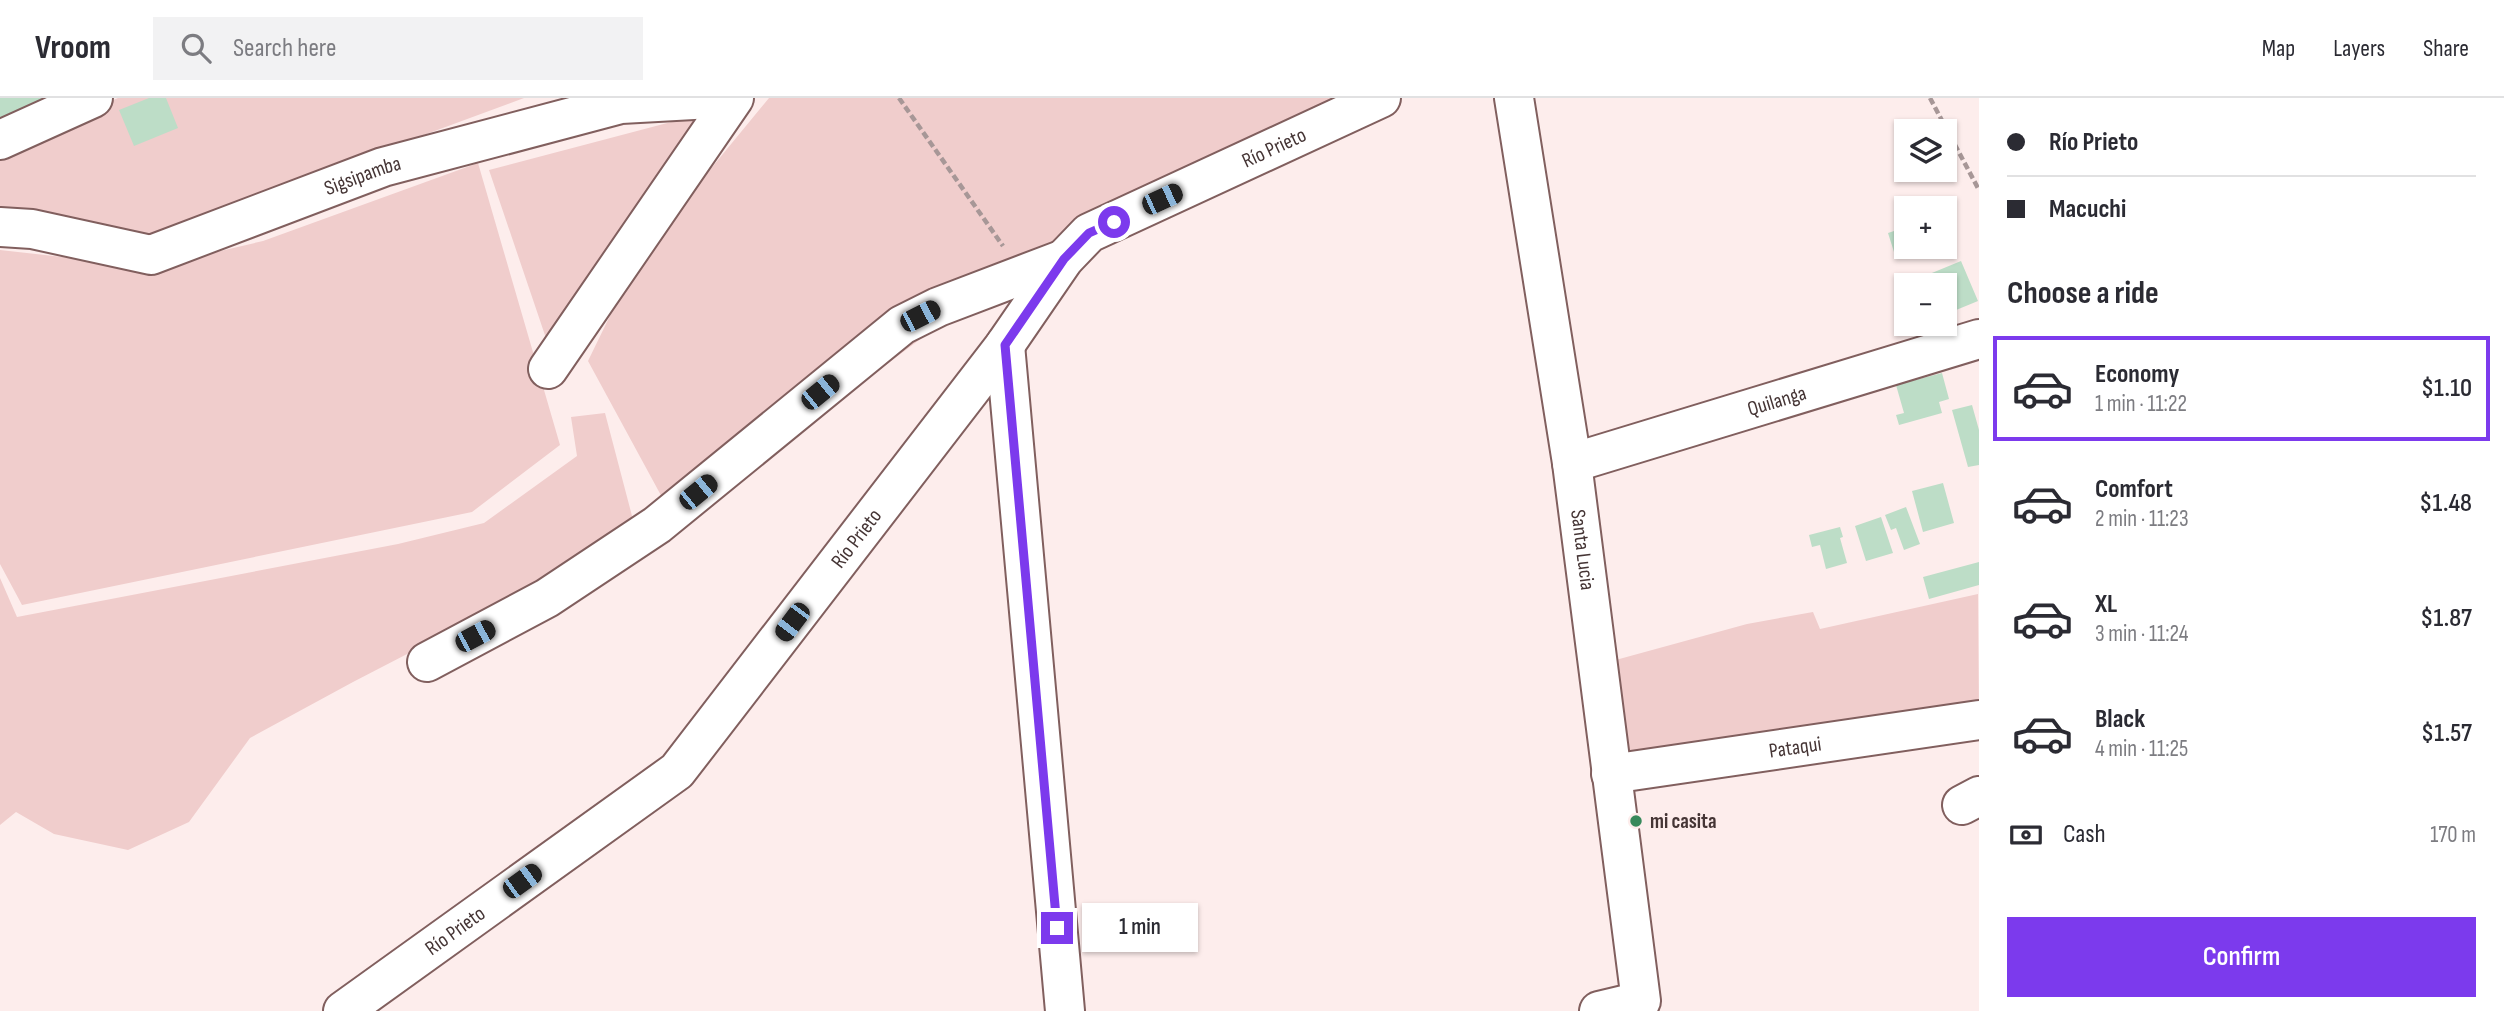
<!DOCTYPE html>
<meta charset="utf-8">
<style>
:root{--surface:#fff;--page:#f2f2f3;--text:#2b2b33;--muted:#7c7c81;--line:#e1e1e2;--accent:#7c3aed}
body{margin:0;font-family:"Sofia Sans Condensed",sans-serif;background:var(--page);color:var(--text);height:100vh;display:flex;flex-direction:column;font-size:26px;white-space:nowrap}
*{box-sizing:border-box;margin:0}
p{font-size:23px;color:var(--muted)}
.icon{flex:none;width:38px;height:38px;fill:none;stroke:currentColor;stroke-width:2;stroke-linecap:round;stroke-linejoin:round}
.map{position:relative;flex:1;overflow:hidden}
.side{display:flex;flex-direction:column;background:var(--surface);width:525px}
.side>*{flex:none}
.banner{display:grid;align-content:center;height:154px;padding:0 28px;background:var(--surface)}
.buttons{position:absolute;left:1894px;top:21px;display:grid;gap:14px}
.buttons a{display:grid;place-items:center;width:63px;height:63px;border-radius:0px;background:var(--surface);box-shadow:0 2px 5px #0004;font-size:35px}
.end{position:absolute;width:32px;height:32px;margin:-16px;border:9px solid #7c3aed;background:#fff;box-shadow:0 0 0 4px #fff}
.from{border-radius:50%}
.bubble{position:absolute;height:49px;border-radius:0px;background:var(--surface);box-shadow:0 2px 5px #0004;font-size:23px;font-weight:600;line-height:49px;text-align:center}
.car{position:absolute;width:21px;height:42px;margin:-21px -10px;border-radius:9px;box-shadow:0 0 5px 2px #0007;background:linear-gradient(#222 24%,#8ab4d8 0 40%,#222 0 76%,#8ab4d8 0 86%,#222 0)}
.banner b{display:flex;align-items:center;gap:24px;height:66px;font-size:26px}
.banner b+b{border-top:2px solid var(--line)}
.banner i{width:18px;height:18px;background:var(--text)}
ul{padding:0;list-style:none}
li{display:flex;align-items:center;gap:21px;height:105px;margin:0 14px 10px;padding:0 14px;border:4px solid transparent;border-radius:0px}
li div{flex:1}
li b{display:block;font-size:26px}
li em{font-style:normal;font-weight:600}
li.selected{border-color:var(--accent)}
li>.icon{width:63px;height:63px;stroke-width:1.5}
h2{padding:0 28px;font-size:32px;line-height:84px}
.pay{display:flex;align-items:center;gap:18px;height:77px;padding:0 28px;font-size:26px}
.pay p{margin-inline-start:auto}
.cta{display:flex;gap:14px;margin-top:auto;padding:14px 28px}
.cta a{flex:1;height:80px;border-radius:0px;background:var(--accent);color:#fff;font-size:28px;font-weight:600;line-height:80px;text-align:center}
header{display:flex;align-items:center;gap:42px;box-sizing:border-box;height:98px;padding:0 35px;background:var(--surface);border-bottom:2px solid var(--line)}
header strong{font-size:33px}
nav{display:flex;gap:38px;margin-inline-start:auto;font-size:24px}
.search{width:490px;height:63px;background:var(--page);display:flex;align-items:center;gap:18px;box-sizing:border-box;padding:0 24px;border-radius:0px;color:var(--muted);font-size:26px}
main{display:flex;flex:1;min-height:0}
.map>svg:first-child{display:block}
.green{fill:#f0cdcc}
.building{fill:#bdddc7}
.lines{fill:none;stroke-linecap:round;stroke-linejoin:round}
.minor-casing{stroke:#815f5e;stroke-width:42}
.path{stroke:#a79797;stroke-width:4.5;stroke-dasharray:7 3.5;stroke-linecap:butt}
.minor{stroke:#fff;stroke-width:38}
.route{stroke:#7c3aed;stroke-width:9}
.poi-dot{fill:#37895b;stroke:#fdedec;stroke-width:2.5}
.labels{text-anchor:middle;stroke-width:5;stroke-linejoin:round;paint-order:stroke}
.street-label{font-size:21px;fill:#453535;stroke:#fdedec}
.poi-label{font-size:21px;font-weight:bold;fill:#453535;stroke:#fdedec;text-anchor:start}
</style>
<header>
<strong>Vroom</strong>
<div class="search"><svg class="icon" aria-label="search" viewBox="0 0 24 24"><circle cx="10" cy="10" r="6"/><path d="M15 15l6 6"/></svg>Search here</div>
<nav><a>Map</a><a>Layers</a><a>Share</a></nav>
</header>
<main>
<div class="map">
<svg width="1979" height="913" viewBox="0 0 1979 913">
<rect width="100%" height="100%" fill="#fdedec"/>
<!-- green -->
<path class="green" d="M118,0H524L147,139L0,116V51Z
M769,0H1333L1084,127L931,233L676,425L588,263L639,158Z
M709,14L550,252L489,72Z
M478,65L560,347L472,414L22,507L0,466V152L152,169L263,143Z
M605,315L637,437L353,584L250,640L189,724L128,752L54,736L16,714L0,727V480L17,519L398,446L484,425L577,358L571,319Z
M1978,496L1979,614L1622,665L1612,563L1747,526L1813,514L1820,531Z"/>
<!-- building -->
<path class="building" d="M0,0H45L0,20Z
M149,0H166L178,30L134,48L119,12Z
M1906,129V150L1894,154L1888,135Z
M1961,163L1978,203L1944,217V187H1912L1910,184Z
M1942,275L1949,301L1939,304L1942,315L1899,327L1896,317L1904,315L1896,287Z
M1972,307L1979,332V367L1968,369L1952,312Z
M1943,385L1954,425L1923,434L1912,393Z
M1906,409L1920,446L1904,452L1896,430L1891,432L1885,417Z
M1881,419L1893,455L1866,463L1855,428Z
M1840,429L1843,439L1840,440L1847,465L1826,471L1820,447L1812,449L1809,437Z
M1979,464V487L1929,501L1923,479Z"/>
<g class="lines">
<defs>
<g id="minor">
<path id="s1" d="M1514,0L1572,365L1641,903L1599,913"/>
<path d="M0,42L93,0"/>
<path id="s2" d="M0,129L32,131L151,157L383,69L621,6L730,0"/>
<path d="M1005,247L1065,913"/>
<path d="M548,271L734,0"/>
<path id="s3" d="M1572,365L1979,241"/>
<path d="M427,564L547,500L657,427L902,227L938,209L1064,161"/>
<path id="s4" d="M1611,676L1979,622"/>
<path d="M1962,707L1979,698"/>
<path id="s5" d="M343,913L677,673L1005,247L1064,161L1089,135L1381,0"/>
</g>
</defs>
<!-- minor casing -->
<use href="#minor" class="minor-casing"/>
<!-- path -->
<path class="path" d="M899,0L1003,148
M1930,0L1979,92"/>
<!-- minor -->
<use href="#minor" class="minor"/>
</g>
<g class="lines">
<!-- route -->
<path class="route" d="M1057,830L1005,247L1064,161L1089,135L1114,124"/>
</g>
<!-- markers -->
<circle class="poi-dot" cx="1636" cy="723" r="7"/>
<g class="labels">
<!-- street labels -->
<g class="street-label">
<text dy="7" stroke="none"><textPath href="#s5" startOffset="1293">Río Prieto</textPath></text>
<text dy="7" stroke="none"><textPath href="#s2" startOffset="380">Sigsipamba</textPath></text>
<text dy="7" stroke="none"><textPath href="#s3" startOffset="214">Quilanga</textPath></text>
<text dy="7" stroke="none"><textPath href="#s5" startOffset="705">Río Prieto</textPath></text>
<text dy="7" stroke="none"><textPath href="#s1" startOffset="457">Santa Lucia</textPath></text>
<text dy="7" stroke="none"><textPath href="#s4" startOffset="186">Pataqui</textPath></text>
<text dy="7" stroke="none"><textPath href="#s5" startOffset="138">Río Prieto</textPath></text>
</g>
<!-- poi labels -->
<g class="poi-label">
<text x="1650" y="730">mi casita</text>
</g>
</g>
</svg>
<div class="buttons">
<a><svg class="icon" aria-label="layers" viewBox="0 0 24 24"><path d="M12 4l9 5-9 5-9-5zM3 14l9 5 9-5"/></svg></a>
<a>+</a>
<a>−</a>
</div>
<i class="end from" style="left:1114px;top:124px"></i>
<i class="end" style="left:1057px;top:830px"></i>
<div class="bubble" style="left:1082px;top:805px;width:116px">1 min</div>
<i class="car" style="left:1162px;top:101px;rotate:65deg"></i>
<i class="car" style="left:920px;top:218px;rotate:63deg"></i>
<i class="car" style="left:820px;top:294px;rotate:51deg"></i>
<i class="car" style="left:698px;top:394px;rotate:51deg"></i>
<i class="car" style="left:792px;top:524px;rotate:217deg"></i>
<i class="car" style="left:475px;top:538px;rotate:62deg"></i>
<i class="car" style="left:522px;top:783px;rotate:54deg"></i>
</div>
<section class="side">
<div class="banner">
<b><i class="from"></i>Río Prieto</b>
<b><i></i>Macuchi</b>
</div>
<h2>Choose a ride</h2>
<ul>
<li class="selected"><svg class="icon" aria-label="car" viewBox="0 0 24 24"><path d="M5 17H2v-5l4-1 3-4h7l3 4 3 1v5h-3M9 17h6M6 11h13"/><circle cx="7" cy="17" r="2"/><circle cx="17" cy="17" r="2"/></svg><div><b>Economy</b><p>1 min · 11:22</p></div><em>$1.10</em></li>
<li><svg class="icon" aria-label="car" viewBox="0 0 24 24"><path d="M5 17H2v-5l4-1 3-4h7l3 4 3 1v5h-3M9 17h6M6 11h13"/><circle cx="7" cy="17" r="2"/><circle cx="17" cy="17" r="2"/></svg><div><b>Comfort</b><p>2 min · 11:23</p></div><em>$1.48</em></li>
<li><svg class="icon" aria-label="car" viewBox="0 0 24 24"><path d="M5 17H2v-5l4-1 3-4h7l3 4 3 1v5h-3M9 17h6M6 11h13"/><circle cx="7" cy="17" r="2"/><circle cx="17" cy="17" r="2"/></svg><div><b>XL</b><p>3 min · 11:24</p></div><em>$1.87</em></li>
<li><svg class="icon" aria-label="car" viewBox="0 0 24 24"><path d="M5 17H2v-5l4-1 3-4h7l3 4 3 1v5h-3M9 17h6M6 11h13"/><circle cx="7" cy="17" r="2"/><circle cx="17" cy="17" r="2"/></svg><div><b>Black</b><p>4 min · 11:25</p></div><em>$1.57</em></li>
</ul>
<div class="pay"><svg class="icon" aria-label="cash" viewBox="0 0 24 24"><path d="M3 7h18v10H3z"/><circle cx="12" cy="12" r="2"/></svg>Cash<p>170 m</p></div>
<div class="cta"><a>Confirm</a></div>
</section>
</main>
